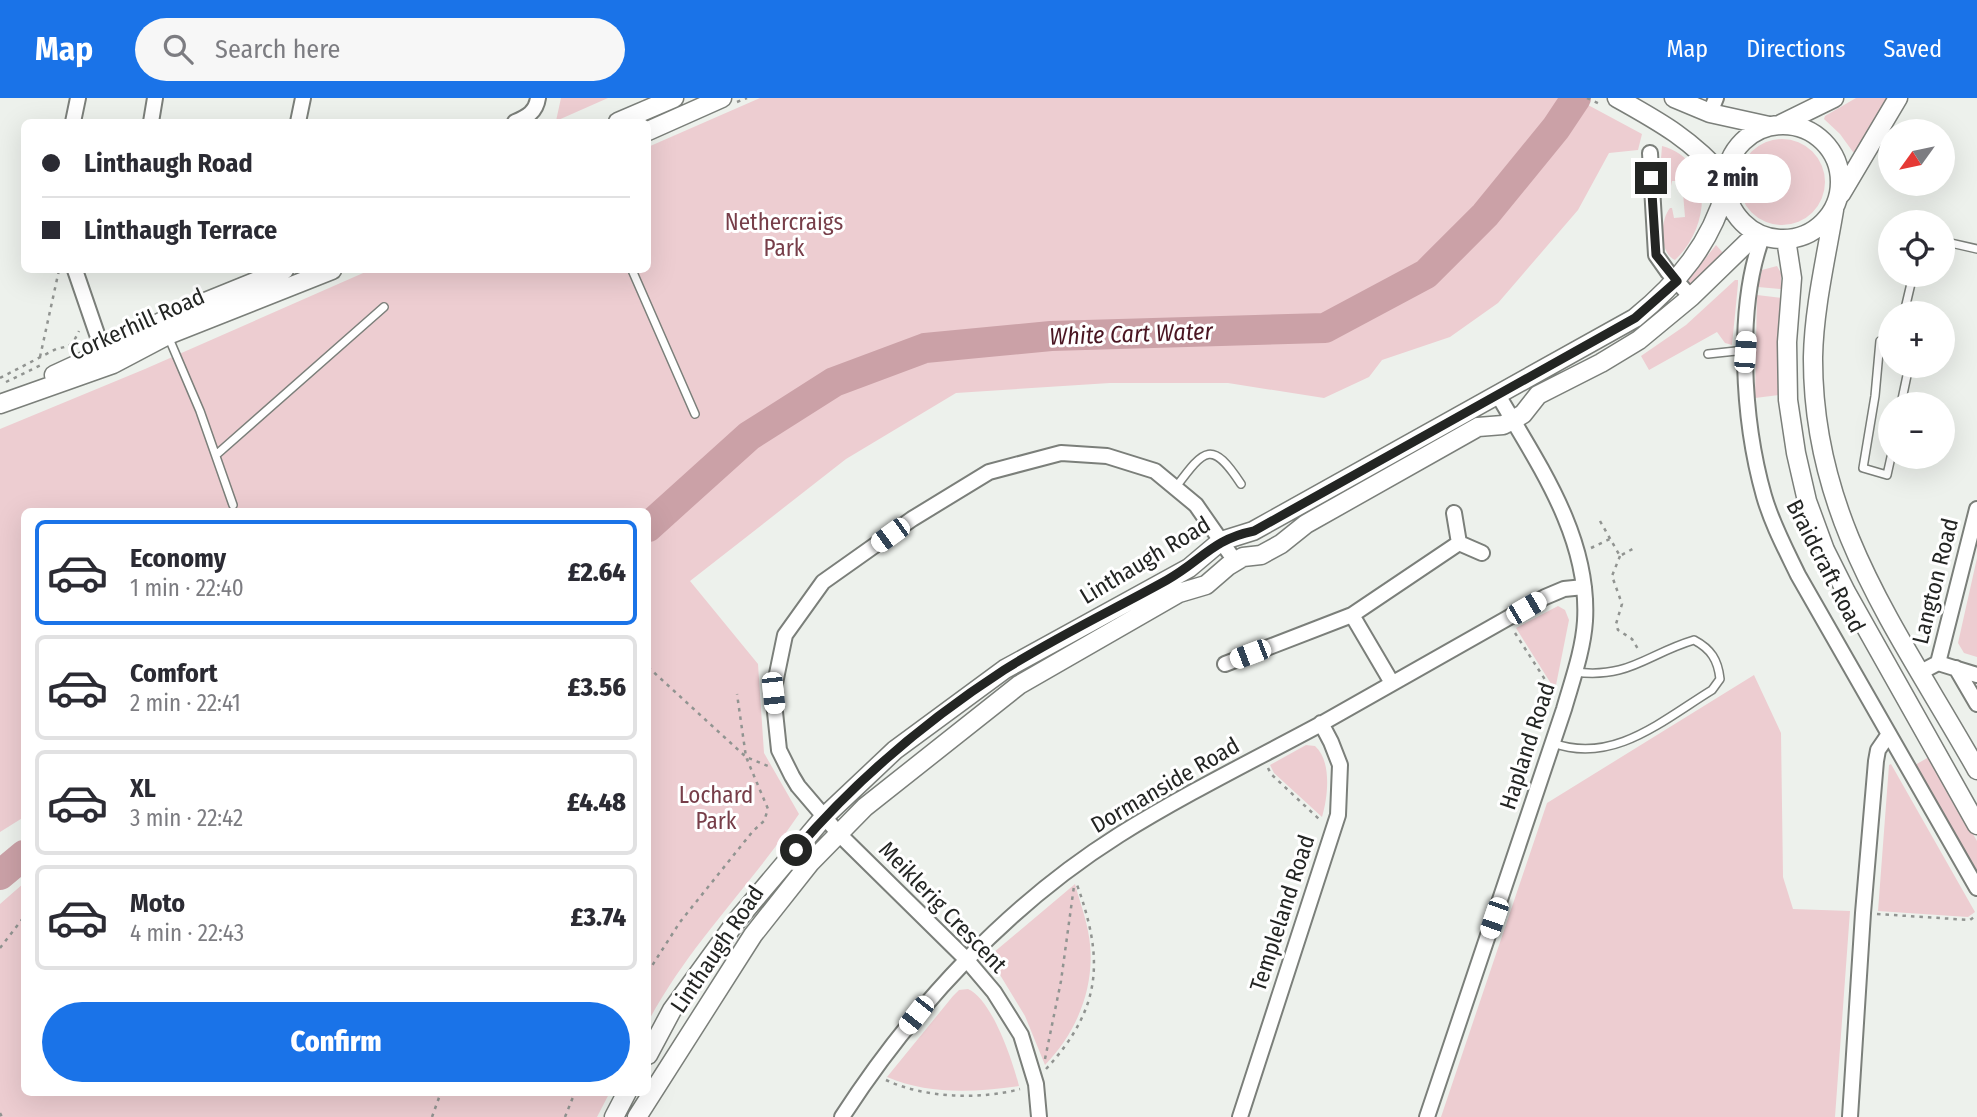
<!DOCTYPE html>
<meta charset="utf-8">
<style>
:root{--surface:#fff;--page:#f7f7f7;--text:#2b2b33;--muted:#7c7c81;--line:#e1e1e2;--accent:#1a73e8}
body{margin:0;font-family:"Fira Sans Condensed",sans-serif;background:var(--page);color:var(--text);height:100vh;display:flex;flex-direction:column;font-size:26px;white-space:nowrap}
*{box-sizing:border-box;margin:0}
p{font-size:23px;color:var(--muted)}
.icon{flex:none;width:38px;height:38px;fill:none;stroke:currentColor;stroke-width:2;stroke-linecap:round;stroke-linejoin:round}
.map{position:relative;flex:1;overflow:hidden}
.panel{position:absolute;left:21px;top:410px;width:630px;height:588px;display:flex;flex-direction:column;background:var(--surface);border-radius:10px;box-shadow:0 7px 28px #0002}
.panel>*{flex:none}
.banner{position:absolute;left:21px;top:21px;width:630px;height:154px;border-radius:10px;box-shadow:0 7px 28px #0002;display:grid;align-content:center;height:154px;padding:0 21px;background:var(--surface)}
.needle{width:46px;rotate:237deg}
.buttons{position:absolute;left:1878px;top:21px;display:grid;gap:14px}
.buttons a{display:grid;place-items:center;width:77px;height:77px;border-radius:50%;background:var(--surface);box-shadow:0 7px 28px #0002;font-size:35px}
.end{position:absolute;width:32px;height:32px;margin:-16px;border:9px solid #232523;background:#fff;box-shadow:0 0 0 4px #fff}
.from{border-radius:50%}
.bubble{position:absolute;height:49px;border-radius:24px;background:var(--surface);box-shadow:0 7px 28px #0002;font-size:23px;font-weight:800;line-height:49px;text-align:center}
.car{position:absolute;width:21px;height:42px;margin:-21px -10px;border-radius:9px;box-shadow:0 0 5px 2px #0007;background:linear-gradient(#fff 24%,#345 0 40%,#fff 0 76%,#345 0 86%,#fff 0)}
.banner b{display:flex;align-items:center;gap:24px;height:66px;font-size:26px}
.banner b+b{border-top:2px solid var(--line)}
.banner i{width:18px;height:18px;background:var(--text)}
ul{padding:12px 0 0;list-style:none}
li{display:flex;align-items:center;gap:21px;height:105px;margin:0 14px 10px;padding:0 7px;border:4px solid var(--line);border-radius:10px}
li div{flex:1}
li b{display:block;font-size:26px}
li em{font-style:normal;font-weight:800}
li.active{border-color:var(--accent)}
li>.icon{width:63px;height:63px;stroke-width:1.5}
.action{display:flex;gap:14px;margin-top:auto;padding:14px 21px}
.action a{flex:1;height:80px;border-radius:42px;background:var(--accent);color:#fff;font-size:28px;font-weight:800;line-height:80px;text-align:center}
header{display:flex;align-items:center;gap:42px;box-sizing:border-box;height:98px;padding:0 35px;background:var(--accent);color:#fff}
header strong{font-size:33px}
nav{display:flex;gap:38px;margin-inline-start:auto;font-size:24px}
.search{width:490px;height:63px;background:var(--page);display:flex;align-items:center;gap:18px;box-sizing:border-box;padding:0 24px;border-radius:38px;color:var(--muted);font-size:26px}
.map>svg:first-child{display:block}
.green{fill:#edcdd1}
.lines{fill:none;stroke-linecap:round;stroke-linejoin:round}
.river{stroke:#cba1a7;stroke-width:30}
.service-casing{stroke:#7b7f7a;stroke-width:10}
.minor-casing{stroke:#7b7f7a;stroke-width:18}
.tertiary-casing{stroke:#7b7f7a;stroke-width:21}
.path{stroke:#919491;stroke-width:2.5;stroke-dasharray:3.5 5;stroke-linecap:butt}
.service{stroke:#fff;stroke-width:7}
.minor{stroke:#fff;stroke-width:14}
.tertiary{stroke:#fff;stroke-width:18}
.route{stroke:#232523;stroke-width:9}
.labels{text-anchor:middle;stroke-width:6;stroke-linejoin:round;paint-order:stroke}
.park-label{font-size:23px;fill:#773e49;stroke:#fff}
.street-label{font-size:23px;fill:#232523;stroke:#fff}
.water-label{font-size:24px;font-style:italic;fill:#4a1622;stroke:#fff}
</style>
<header>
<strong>Map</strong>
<div class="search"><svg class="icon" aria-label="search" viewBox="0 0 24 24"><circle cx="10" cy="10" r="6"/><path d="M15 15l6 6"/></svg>Search here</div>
<nav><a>Map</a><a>Directions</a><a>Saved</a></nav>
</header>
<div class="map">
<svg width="1977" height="1019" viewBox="0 0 1977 1019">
<rect width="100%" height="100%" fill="#edf1ec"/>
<!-- green -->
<path class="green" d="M561,0H608L556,23Z
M760,0H1575L1642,36L1638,52L1609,55L1578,112L1498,205L1450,239L1382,262L1369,279L1324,300L1228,285H1110L956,295L846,361L690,483L758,566L764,655L799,716C751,787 688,848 648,924V413H24V719L0,734V331L145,271L370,172H648V49Z
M1856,0H1891L1856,55L1853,54L1840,36L1824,21L1825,18Z
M1739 84a43 43 0 1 1 86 0a43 43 0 1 1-86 0Z
M1662,48C1716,63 1710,130 1675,162C1659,155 1660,122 1670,110H1672L1674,120L1685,119L1682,83H1672L1670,93C1657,81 1661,65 1662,48Z
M1716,147L1725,157L1693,186H1689V181Z
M1777,168L1781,175V191L1758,189L1762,172Z
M1735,182H1738V186L1732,247L1725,245L1717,234L1649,272L1641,258L1686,227Z
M1757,197L1783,200L1779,297L1755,300Z
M1977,460V559L1964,555L1958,545Z
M1558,508L1565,512L1569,522L1555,592L1516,530Z
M1754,577L1781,635L1783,779L1793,811L1850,813L1835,1019H1441L1547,705Z
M1306,647L1315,648C1332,663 1328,699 1322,719L1274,675L1270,667Z
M1929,659L1977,743V776L1915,667Z
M1891,666L1975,814L1968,819L1878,813L1889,667Z
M24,785V994H610L597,1019H0V806Z
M1075,786C1079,801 1085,817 1088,833C1098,883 1079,932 1045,967L1025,918L991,862L993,855Z
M968,891C992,901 1013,964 1019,988C975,994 929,997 887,979L953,898L959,892Z"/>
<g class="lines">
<!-- river -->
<path class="river" d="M648,429L749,338L834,284L925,250L1051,238L1325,230L1426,176L1485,117L1556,30L1576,0
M0,777L24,757"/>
<defs>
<path id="service" d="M1942,143L1977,151
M632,172L695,316
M1904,215L1913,177
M168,238L200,313L233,407
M1890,244L1880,243L1875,298L1863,370L1887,377L1891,359
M1708,256L1736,253L1745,254
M1901,306L1909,268
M216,357L384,209
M1176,389C1205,350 1212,342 1241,386
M1553,645C1613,667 1663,622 1712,592L1720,581C1718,562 1711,551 1694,542C1647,556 1629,581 1575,574"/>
<path id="minor" d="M1710,15L1716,0
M73,24L78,0
M151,24L155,0
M298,24L303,0
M515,24C527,19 536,14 538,0
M1650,55L1656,157L1668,174L1691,199
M1763,137C1735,210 1743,324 1764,398C1772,426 1786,452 1798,477L1977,790
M75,172L98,239L111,262
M1454,415L1459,445L1482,455
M1352,517L1392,585
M1938,565L1977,411
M1225,566L1352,517L1459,445
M1956,570L1977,606
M1919,575L1938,565L1977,577
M842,1019C913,909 1008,807 1119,737C1183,697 1252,663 1319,627C1394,585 1470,541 1545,499L1564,491L1584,489
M1039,1019L1036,986L1021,937L994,894L966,861L839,736L798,688L792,678L779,652L773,595L785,537L823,484L912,421L989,374L1061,355L1107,358L1155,373L1196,407L1235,463
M1240,1019L1338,717L1340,667L1331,644L1321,625
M1427,1019L1564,611C1572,583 1583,553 1585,523C1590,439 1538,366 1498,297
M1850,1019L1863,815L1876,663L1878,652L1889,636"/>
<path id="tertiary" d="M1617,0C1662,25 1692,42 1726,81
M1674,0L1710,15L1769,28
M618,24L674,0
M1781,26L1834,0
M1726 84a57 57 0 1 1 114 0a57 57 0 1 1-114 0Z
M648,33L722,0
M1841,96L1898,0
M1834,112C1826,160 1814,210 1813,259C1812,424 1900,535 1977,672
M1786,141L1792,180L1787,244L1788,302L1796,355L1807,403L1825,452L1846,494L1977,727
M54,277L106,253L178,215L284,172
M0,306L113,266L168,237L332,172
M648,957L672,912L738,821L824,719L895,652L1005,571L1189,470L1221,443L1253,433L1635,220C1678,185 1711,145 1726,91
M614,1019L627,994
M637,1019L753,837L810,765L865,709L1019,587L1179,495L1206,487L1228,468L1243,459L1261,457L1281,446L1306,426L1478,329L1503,327L1513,322L1523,316L1538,297L1601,265L1639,242L1691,199L1757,135"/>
</defs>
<!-- service casing -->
<use href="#service" class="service-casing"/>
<!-- minor casing -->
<use href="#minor" class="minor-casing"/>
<!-- tertiary casing -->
<use href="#tertiary" class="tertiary-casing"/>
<!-- path -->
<path class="path" d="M1587,0L1600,6
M737,4L747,0
M40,259L59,172
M0,280L56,251L69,248L75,241L79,233
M6,284L41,267
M1600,423L1620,458L1636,449
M1591,450L1610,441
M1620,458L1612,478L1622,506L1616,526L1618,532L1632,541L1638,551
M1515,535L1553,594
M648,569L746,659L768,668
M1268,670L1271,676L1320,722
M1877,816L1970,822L1977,817
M0,850L24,819
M648,874L680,824L753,733L764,723L768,711L746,659L737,596
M1045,961L1061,883L1074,788
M1046,971C1103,909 1104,860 1076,784
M886,982C924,1000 980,1002 1020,991
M0,1015L2,1019
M432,1019L441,994
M565,1019L575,994"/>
<!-- service -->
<use href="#service" class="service"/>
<!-- minor -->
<use href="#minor" class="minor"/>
<!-- tertiary -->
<use href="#tertiary" class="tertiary"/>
</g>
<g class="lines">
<!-- route -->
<path class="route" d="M796,752C855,683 927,622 1004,572C1056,539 1113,512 1167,482C1201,463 1213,441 1254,433L1635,220L1677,183L1656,157L1651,80"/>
</g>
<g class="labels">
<!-- park labels -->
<g class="park-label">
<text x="784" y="132">Nethercraigs<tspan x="784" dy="26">Park</tspan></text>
<text x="716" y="705">Lochard<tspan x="716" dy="26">Park</tspan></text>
</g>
<!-- street labels -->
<g class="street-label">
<text transform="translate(137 226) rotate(-24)" y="8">Corkerhill Road</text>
<text transform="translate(1145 462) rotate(-31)" y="8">Linthaugh Road</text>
<text transform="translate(1826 468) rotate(63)" y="8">Braidcraft Road</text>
<text transform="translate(1935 483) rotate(-76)" y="8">Langton Road</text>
<text transform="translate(1527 648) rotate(-72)" y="8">Hapland Road</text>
<text transform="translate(1165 687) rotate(-30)" y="8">Dormanside Road</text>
<text transform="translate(943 809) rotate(46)" y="8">Meiklerig Crescent</text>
<text transform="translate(1282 815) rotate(-72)" y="8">Templeland Road</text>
<text transform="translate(717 851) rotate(-56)" y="8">Linthaugh Road</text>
</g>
<!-- water labels -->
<g class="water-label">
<text transform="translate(1131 236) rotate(-2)" y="8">White Cart Water</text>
</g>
</g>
</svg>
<div class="buttons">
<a><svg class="needle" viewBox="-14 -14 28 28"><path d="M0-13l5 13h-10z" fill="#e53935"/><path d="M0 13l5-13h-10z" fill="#7c7c81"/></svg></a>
<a><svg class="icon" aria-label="locate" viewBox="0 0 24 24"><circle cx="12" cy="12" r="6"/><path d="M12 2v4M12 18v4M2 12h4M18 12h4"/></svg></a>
<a>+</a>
<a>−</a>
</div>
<i class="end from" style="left:796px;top:752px"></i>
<i class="end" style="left:1651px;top:80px"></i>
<div class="bubble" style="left:1675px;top:56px;width:116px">2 min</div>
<i class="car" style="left:1745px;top:254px;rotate:4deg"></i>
<i class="car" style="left:890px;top:437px;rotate:234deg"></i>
<i class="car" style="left:1526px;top:510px;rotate:60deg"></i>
<i class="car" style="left:1250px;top:556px;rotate:249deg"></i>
<i class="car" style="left:773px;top:595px;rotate:174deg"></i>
<i class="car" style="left:1494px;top:820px;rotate:199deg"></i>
<i class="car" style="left:916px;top:917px;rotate:218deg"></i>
<div class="banner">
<b><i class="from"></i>Linthaugh Road</b>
<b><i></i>Linthaugh Terrace</b>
</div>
<section class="panel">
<ul>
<li class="active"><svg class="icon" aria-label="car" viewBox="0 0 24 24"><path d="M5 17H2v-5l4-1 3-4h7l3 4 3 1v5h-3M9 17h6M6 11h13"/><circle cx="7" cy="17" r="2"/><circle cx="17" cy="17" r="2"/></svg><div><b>Economy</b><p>1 min · 22:40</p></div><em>£2.64</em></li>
<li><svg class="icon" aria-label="car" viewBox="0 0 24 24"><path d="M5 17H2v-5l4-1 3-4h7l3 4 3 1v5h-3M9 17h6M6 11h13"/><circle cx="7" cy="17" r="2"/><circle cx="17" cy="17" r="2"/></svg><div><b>Comfort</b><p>2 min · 22:41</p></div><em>£3.56</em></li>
<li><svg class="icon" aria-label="car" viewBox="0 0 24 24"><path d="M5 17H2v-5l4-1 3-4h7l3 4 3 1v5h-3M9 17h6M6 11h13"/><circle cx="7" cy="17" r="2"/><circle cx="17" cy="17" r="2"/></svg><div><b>XL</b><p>3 min · 22:42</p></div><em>£4.48</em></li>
<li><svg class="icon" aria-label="car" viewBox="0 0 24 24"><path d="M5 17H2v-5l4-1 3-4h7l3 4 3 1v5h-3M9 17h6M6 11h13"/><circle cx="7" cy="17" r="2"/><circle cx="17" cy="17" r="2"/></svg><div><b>Moto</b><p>4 min · 22:43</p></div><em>£3.74</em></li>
</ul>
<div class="action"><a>Confirm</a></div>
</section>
</div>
